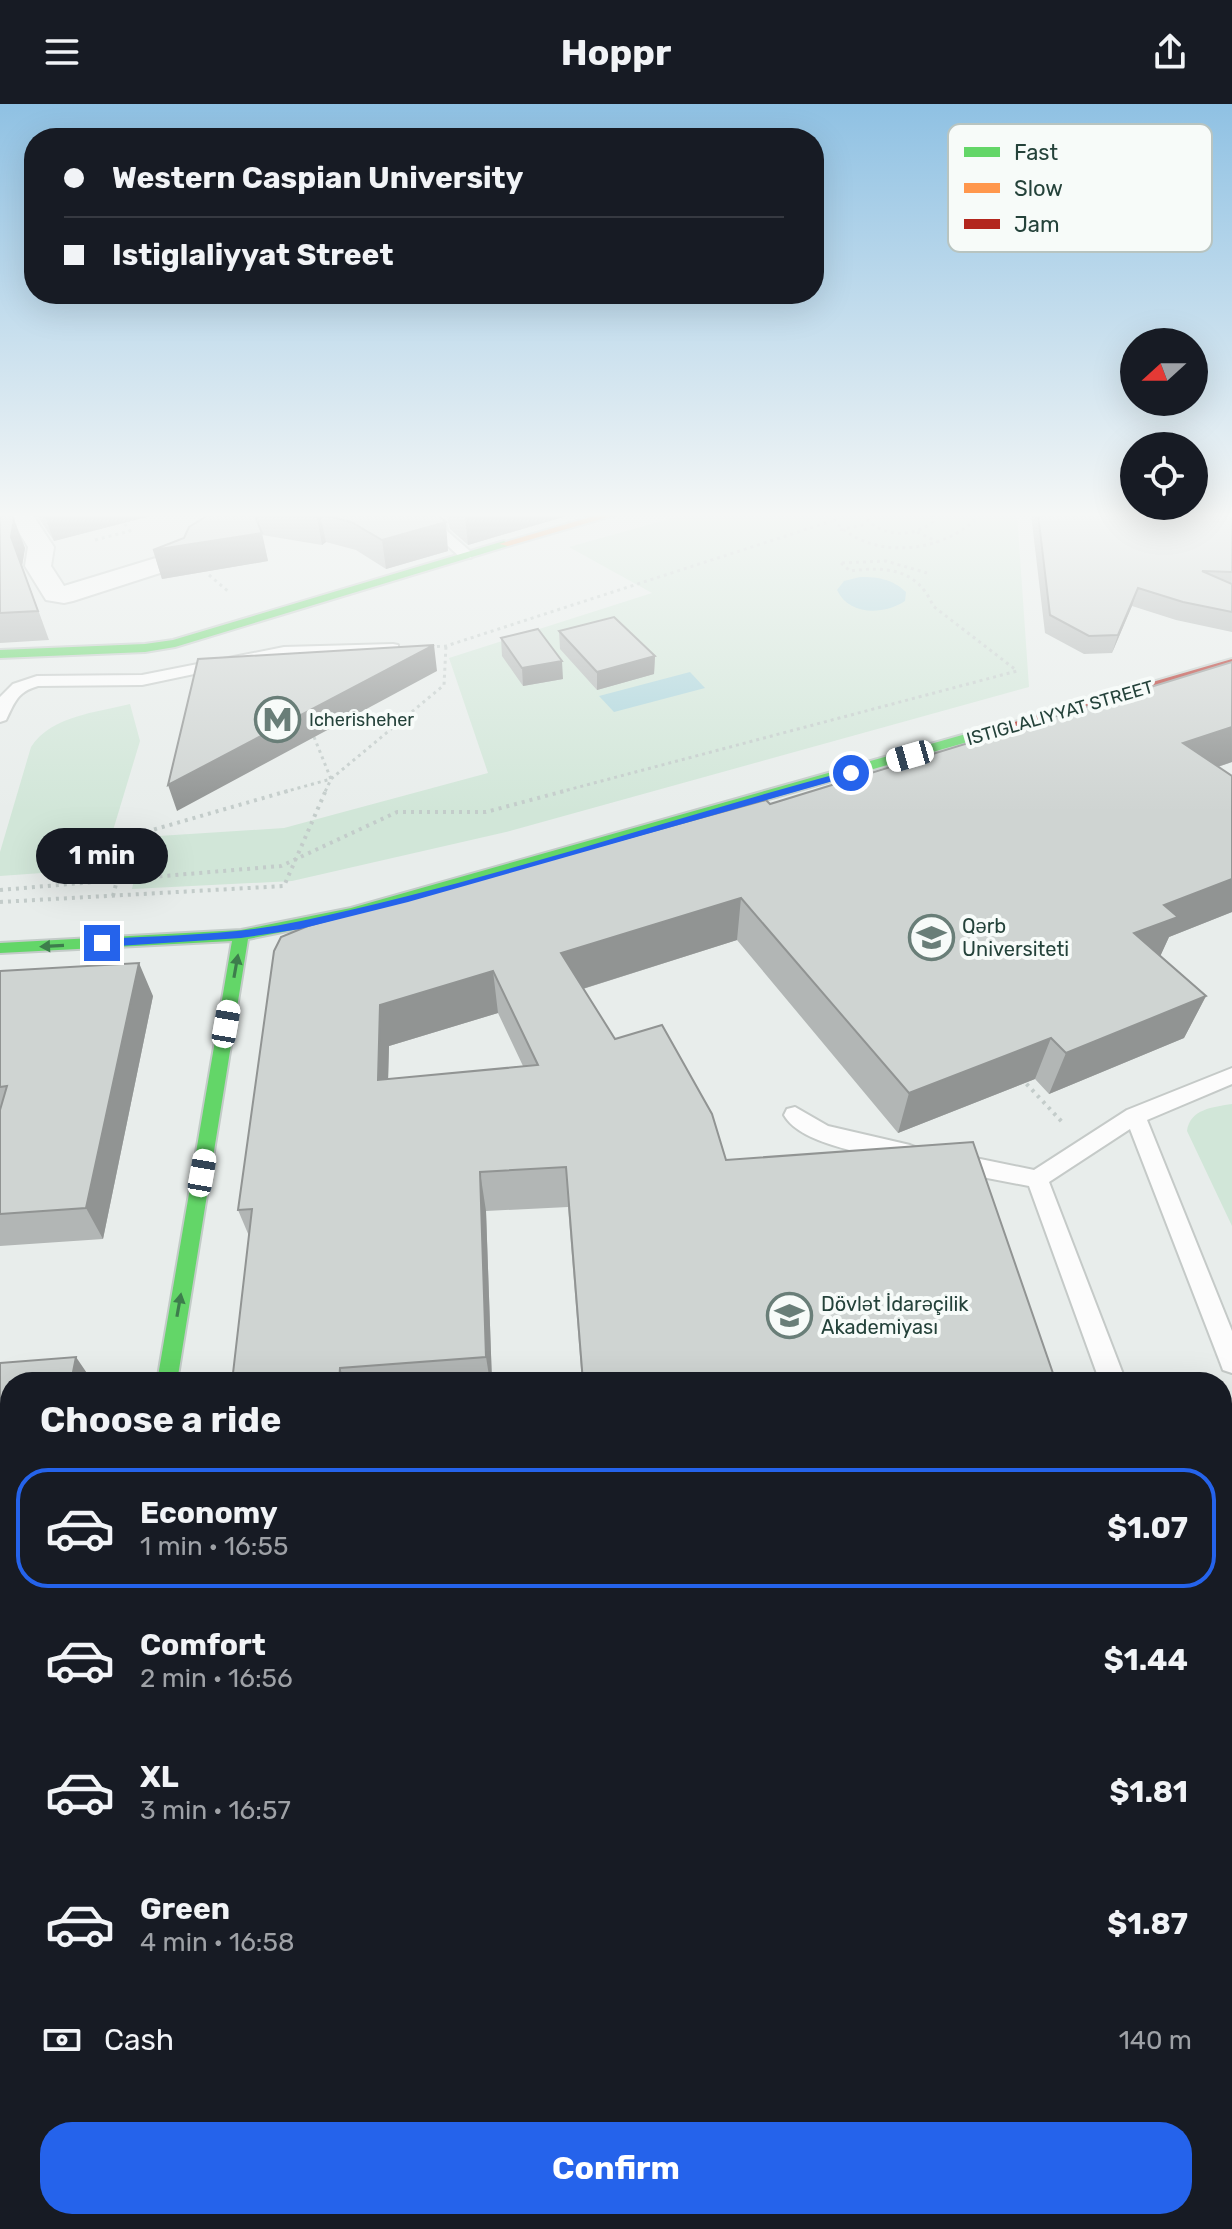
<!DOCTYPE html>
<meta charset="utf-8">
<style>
:root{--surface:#171b24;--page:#20242c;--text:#f1f3f6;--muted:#9ea1a6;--line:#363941;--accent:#2563eb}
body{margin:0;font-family:Rubik,sans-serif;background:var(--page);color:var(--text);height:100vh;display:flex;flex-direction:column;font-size:30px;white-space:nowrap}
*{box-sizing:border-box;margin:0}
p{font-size:26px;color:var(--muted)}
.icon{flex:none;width:44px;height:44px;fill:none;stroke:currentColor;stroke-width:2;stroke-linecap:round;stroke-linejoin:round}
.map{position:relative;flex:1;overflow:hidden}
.details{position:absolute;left:0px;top:1268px;width:1232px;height:858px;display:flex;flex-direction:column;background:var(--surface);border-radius:32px 32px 0 0;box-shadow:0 8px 32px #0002}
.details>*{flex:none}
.hud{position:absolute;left:24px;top:24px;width:800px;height:176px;border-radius:32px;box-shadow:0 8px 32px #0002;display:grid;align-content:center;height:176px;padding:0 40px;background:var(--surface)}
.needle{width:52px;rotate:249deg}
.controls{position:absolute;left:1120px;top:224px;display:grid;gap:16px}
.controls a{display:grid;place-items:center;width:88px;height:88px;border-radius:50%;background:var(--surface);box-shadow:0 8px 32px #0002;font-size:40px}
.end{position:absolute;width:36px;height:36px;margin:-18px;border:10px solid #2563eb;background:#fff;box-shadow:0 0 0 4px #fff}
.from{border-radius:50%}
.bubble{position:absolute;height:56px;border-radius:28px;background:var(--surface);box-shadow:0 8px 32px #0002;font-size:26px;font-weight:700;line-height:56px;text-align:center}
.car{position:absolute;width:24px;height:48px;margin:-24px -12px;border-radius:10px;box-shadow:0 0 6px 2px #0007;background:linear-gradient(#fff 24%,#345 0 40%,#fff 0 76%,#345 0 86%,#fff 0)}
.hud b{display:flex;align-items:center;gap:28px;height:76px;font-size:30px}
.hud b+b{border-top:2px solid var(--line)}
.hud i{width:20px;height:20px;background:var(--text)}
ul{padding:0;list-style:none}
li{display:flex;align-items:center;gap:24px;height:120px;margin:0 16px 12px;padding:0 24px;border:4px solid transparent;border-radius:32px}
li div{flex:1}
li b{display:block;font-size:30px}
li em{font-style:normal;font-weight:700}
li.current{border-color:var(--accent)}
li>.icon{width:72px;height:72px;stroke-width:1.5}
h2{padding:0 40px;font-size:36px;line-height:96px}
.pay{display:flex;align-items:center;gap:20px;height:88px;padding:0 40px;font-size:30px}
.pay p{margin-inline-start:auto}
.primary-button{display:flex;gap:16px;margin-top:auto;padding:16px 40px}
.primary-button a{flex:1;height:92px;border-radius:32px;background:var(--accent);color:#fff;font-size:32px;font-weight:700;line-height:92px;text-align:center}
header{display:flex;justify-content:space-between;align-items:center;height:104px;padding:0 40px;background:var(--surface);font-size:36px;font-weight:700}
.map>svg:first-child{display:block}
.green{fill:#d1e6d8}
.water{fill:#a9d4db}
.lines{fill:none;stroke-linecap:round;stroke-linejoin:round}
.lane-casing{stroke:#c5cac8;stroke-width:4}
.street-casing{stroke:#c5cac8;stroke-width:4}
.fast-casing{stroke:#c3cbc8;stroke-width:4}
.slow-casing{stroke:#c3cbc8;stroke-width:4}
.jam-casing{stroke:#c3cbc8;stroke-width:4}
.path-far1{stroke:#c3ccca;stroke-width:3;stroke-dasharray:3 4;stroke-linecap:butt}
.path{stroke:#c3ccca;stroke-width:4;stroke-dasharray:3 5;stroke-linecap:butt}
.lane{fill:#fcfcfc;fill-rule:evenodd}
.street{fill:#fcfcfc;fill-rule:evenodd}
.fast{fill:#63d668;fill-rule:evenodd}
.slow{fill:#ff974d;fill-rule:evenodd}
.jam{fill:#b3261e;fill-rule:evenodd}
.wall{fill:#b2b6b5;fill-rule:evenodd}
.shaded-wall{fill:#919493}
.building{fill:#cfd4d2;stroke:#919493;stroke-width:2;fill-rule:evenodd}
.oneway{fill:#3d7d4c}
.route{fill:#2563eb}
.labels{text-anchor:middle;stroke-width:8;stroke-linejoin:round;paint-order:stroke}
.far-street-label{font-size:18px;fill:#24423a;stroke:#f7fbf9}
.far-poi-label{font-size:18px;fill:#24423a;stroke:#f7fbf9;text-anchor:start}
.poi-label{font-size:20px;fill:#24423a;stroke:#f7fbf9;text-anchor:start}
.key{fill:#f7fbf9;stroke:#b8c4c0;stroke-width:2}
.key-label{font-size:22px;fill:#24423a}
</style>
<header><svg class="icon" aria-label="menu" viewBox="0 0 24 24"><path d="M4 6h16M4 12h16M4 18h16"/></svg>Hoppr<svg class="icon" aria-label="share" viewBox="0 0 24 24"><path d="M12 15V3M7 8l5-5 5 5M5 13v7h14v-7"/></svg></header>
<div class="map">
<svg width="1232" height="2125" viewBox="0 0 1232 2125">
<rect width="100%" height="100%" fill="#e8edeb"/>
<!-- green -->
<path class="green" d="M687,410H1017L1029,583L506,728L292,777L132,785L143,733L284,724L488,669L449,554L652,489L569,443Z
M130,600L140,637L108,743C83,743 65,743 56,768L0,772V748L31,643C52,611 96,609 130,600Z
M1232,1000V1122L1187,1027C1190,1005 1213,1003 1232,1000Z"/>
<!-- water -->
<path class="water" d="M860,473C879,473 892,475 906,488L905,497C884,511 849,512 837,486L844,477Z
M690,568L705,584L614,608L599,592Z"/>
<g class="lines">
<defs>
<path id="lane" d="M431,410H443L447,427L471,448V454H461L436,431Z
M393,540L398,541V547L284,551L142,581L38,582C17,588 15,598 6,616L0,618V593L13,580L37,572L142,571L284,543Z
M1232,964V980L1147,1016L1232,1227V1269L1223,1266L1220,1258L1130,1025L1049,1078L1126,1278H1100L1029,1082L956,1068L948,1065L945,1059L948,1053L956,1050L1034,1066L1127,1006Z
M795,1003L828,1022L910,1041L918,1044L921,1050L918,1056L910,1059C877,1051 801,1042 784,1011L787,1005Z
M1222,1553L1232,1558V1610L1222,1606Z"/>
<path id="street" d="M8,410H32L54,443L51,462L64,482L182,446L191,449L195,454L191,459L73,497L64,499L46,496L25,462L28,443Z
M10,1736V1796L0,1797V1737Z"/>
<path id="fast" d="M504,437L509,440L508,442L175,543L145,548L0,554V546L145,540L173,536Z
M980,626L985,627V633L357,813L248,835L177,1278H157L232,837L0,849V839L241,826L351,804Z"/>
<path id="slow" d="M601,410H618L508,442L499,440Z
M1232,1642V1666L1222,1667V1643Z"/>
<path id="jam" d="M1232,555V563L985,633L973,630Z
M14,2116H44L43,2125H13Z"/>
</defs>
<!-- lane casing -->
<use href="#lane" class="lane-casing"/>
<!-- street casing -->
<use href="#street" class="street-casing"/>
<!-- fast casing -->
<use href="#fast" class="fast-casing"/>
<!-- slow casing -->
<use href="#slow" class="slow-casing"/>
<!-- jam casing -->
<use href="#jam" class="jam-casing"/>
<!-- path-far1 -->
<path class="path-far1" d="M829,410C862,456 934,452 974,417L971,410
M862,410C879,433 911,435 933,418V410
M840,426L867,420
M917,428L940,439
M95,436L130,427L117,410
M841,459L850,467C886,462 918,465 933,502L1016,566
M842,459L886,457L927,469
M209,471L229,488
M430,543L446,542L832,417
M314,633L331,675L325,688
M284,688L331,675L444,581L446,542
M560,688L1017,567"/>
<!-- path -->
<path class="path" d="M0,786L281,762L397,708H486L568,686
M113,792L128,733L291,686
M0,798L284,782L326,686
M1021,974L1063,1019"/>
<!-- lane -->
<use href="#lane" class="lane"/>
<!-- street -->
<use href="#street" class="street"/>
<!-- fast -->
<use href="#fast" class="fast"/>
<!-- slow -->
<use href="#slow" class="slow"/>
<!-- jam -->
<use href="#jam" class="jam"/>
</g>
<!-- wall -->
<path class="wall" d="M0,410L25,444L22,462L49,536L0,539Z
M36,410H158L54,437Z
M210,410H437L448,447L386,465L356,446L326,438L322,441L262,431L268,457L162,475L153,446L184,434Z
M446,410H573L468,441L450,425Z
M1031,410H1232V528L1176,516L1132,502L1112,549L1084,550L1045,529Z
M559,527L655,552L654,570L597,586L560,545Z
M501,534L563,575L523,582L502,552Z
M1232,658L1218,663L1232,672V808L1169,833L1160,852L1206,892L1184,934L1049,990L1035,975L898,1029L737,836L583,885L615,935L726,1056L1056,1278H582L568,1103L486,1107L492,1278H232L249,1132L238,1106L274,847L770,700ZM498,909L523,962L388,975L389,942Z
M0,867L153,892L103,1135L0,1142Z
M0,1259L10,1278V1659L0,1660Z
M1075,2116H1222L1232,2125H1078Z"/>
<!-- shaded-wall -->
<path class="shaded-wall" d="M44,410H158L54,437Z
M320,410L326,438L322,441L317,413Z
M475,410H573L468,441L465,413Z
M14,415L25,444L22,462L49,536L11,433Z
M446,418L448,447L386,465L382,436Z
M262,429L268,457L162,475L153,446Z
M1138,484L1132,502L1112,549L1118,531Z
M434,541L437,567L177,707L168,681Z
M655,552L654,570L597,586V568Z
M562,557L563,575L523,582L522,564Z
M1232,623V658L1166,680L1183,639Z
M1232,775V808L1169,833L1159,855L1134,829L1164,801Z
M741,794L737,836L563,891L561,849Z
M139,859L153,892L103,1135L86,1104Z
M493,867L498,909L389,942L387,1016L378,976L380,901Z
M1206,892L1184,934L1049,990L1066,949Z
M1051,934L1035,975L898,1029L909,989Z
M480,1068L486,1107L492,1278H490L486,1253Z
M76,1253L93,1278H71Z
M340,1264L345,1278H339Z
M10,1598V1646L2,1640Z
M529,2116H534V2125H529Z"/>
<!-- building -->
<path class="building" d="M0,410H11L14,415L11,433L38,507L0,509Z
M210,410H254L262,429L153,446L184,434L189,423Z
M301,410H437L446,418L382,436L351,418L320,410L317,413Z
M1038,410H1232V468L1202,467L1232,480V508L1183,498L1138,484L1118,531L1089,532L1050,511Z
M614,513L655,552L597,568L559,527Z
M538,525L562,557L522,564L501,534Z
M434,541L168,681L198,555Z
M1232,558V623L1183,639L1232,672V775L1164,801L1178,813L1134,829L1206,892L1066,949L1051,934L909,989L741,794L561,849L615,935L662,921L712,1010L726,1056L973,1038L1056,1278H583L566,1063L480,1068L486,1253L340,1264L339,1278H232L252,1105L238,1106L274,847L281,833L308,822L766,696L770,700ZM493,867L538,961L378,976L380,901Z
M139,859L86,1104L0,1110V1006L7,982L0,983V867Z
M76,1253L71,1278H10V1598L2,1640L0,1641V1259Z
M1222,1913L1232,1944V2125H1102L1099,2116H1222Z
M139,2116H529V2125H138Z"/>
<!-- one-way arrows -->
<defs><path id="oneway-solid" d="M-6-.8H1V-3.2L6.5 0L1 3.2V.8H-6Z" transform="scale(2)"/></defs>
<g class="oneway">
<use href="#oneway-solid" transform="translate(52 842) rotate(177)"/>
<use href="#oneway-solid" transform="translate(236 862) rotate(-80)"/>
<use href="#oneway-solid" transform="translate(179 1201) rotate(-80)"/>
</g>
<!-- sky -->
<linearGradient id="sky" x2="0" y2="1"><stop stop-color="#8fc1e3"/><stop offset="0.58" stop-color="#f5f7f6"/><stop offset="1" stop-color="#f5f7f6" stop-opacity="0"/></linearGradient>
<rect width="1232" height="708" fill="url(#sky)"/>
<!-- route -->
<path class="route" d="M851,666L854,671L408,798L300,825L241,834L102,843L97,839L102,835C169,831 236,831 301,817C487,778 667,715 851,666Z"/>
<!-- icons -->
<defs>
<symbol id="metro-ring" viewBox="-11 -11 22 22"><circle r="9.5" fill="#f7fbf9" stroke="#697e78" stroke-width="1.5"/><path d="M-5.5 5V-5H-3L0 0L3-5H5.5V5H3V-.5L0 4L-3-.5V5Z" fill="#697e78"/></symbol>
<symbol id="university-ring" viewBox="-11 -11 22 22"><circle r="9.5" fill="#f7fbf9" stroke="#697e78" stroke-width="1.5"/><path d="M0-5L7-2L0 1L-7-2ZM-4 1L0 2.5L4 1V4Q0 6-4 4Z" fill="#697e78"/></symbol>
</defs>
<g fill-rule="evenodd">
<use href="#metro-ring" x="252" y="590" width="51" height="51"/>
<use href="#university-ring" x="906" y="808" width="51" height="51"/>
<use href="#university-ring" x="764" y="1186" width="51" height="51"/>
</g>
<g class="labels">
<!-- far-street labels -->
<g class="far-street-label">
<text transform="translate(1060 609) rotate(-16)" y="6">ISTIGLALIYYAT STREET</text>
</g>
<!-- far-poi labels -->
<g class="far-poi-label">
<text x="309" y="622">Icherisheher</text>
</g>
<!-- poi labels -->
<g class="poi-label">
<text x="962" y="829">Qərb<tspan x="962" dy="23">Universiteti</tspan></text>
<text x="821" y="1207">Dövlət İdarəçilik<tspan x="821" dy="23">Akademiyası</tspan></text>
</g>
</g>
<!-- legend -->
<rect x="948" y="20" width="264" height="128" rx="12" class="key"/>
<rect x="964" y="43" width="36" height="10" fill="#63d668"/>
<rect x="964" y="79" width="36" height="10" fill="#ff974d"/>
<rect x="964" y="115" width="36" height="10" fill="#b3261e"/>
<g class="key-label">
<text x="1014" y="56">Fast</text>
<text x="1014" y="92">Slow</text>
<text x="1014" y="128">Jam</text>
</g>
</svg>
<div class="controls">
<a><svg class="needle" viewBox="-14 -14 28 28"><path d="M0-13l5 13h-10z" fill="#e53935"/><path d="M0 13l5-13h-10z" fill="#9ea1a6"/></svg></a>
<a><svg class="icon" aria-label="locate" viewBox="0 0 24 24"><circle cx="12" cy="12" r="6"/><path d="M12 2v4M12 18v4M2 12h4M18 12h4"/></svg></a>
</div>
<i class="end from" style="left:851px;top:669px"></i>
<i class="end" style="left:102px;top:839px"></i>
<div class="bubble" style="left:36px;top:724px;width:132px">1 min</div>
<i class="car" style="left:910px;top:652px;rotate:254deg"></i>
<i class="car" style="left:226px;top:920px;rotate:10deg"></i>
<i class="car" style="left:202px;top:1069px;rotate:10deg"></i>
<div class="hud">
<b><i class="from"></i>Western Caspian University</b>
<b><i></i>Istiglaliyyat Street</b>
</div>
<section class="details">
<h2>Choose a ride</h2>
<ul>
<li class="current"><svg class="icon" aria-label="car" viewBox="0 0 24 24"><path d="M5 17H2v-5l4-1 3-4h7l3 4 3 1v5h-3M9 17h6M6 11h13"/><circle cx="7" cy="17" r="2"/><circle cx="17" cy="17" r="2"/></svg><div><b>Economy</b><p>1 min · 16:55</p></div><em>$1.07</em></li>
<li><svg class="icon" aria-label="car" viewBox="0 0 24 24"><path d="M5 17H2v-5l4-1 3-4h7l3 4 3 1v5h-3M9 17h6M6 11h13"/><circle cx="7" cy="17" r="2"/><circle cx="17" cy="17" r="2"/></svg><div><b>Comfort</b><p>2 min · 16:56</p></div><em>$1.44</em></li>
<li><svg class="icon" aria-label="car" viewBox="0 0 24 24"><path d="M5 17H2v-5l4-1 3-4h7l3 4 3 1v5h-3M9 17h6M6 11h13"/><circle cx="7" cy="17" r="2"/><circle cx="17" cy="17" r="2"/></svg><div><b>XL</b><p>3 min · 16:57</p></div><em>$1.81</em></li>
<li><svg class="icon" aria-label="car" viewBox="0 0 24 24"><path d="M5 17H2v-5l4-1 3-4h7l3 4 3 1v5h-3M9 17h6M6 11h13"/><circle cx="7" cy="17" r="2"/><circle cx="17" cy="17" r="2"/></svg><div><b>Green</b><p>4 min · 16:58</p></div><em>$1.87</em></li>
</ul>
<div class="pay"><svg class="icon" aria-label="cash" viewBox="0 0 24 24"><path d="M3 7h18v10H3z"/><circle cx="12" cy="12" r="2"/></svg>Cash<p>140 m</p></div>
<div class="primary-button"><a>Confirm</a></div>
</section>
</div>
